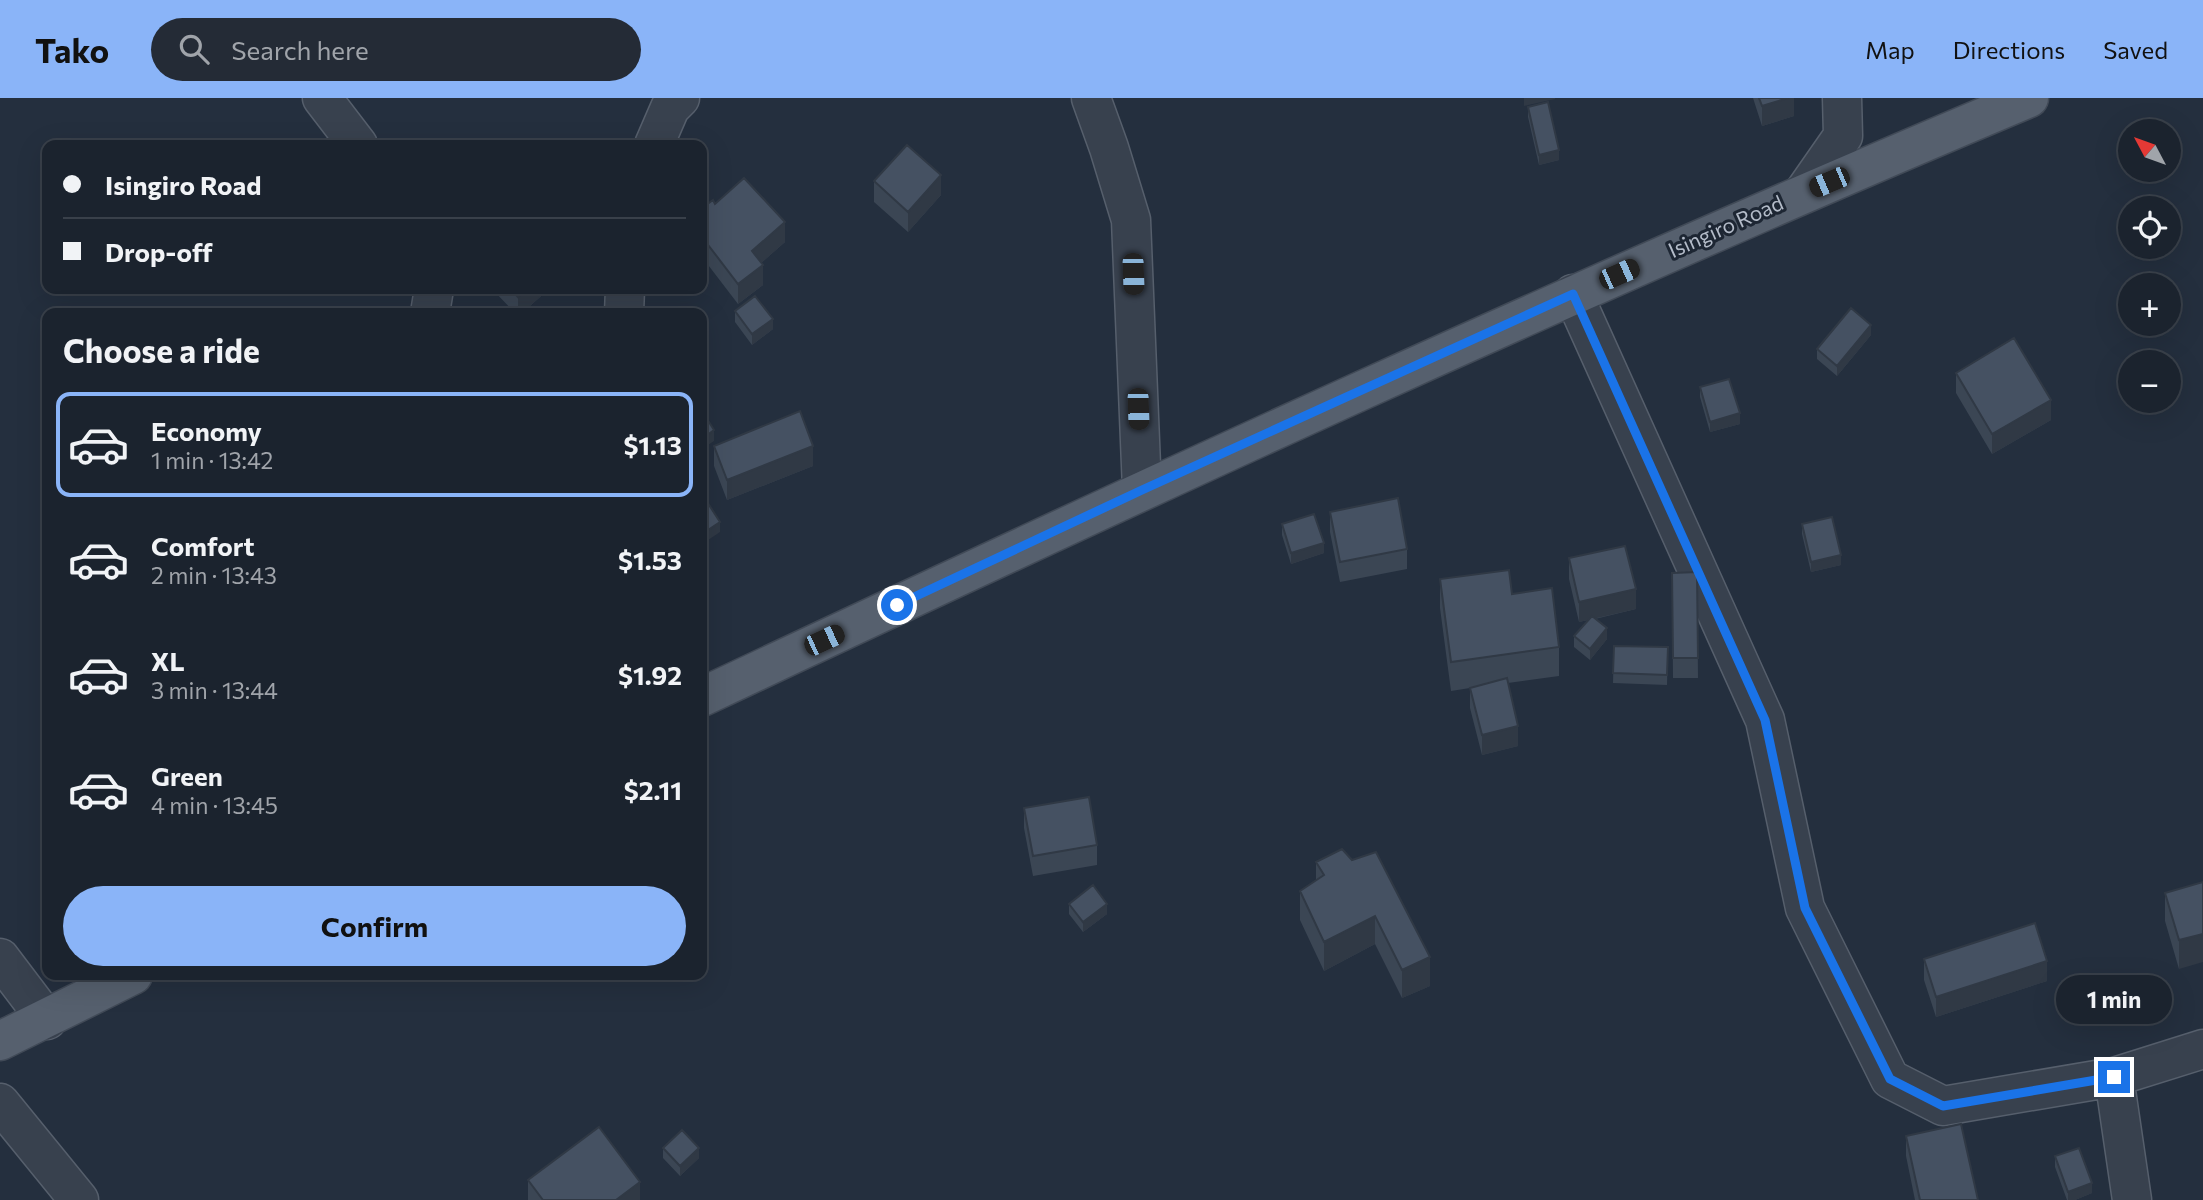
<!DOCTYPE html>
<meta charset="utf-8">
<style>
:root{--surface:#1b232e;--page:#242b36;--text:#f1f3f6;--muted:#a0a4aa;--line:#39404a;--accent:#8ab4f8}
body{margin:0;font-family:Commissioner,sans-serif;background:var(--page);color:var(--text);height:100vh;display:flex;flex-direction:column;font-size:26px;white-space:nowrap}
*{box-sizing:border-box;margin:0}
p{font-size:23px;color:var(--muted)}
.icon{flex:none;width:38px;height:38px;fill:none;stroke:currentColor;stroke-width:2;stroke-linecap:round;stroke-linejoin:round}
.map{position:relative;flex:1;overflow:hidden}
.details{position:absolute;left:42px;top:210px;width:665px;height:672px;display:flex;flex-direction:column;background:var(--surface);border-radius:14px;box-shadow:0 7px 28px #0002,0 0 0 2px var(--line)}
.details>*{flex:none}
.guide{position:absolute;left:42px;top:42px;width:665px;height:154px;border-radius:14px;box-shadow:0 7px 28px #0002,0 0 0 2px var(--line);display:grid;align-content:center;height:154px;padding:0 21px;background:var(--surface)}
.needle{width:46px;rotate:311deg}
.buttons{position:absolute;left:2118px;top:21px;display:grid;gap:14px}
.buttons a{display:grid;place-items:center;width:63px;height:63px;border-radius:50%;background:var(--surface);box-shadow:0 7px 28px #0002,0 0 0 2px var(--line);font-size:35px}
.end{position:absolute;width:32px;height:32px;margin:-16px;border:9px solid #1a73e8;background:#fff;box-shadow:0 0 0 4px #fff}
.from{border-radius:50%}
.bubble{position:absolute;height:49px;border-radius:24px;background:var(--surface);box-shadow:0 7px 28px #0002,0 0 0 2px var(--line);font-size:23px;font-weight:700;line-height:49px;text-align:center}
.car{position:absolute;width:21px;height:42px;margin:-21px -10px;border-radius:9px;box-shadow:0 0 5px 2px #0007;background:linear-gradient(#222 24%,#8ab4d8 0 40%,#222 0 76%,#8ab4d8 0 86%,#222 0)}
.guide b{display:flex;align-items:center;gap:24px;height:66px;font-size:26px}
.guide b+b{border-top:2px solid var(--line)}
.guide i{width:18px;height:18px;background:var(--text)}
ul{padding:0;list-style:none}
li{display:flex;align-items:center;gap:21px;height:105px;margin:0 14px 10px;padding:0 7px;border:4px solid transparent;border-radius:14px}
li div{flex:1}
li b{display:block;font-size:26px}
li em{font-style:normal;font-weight:700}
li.active{border-color:var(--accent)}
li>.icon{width:63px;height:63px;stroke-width:1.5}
h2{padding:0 21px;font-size:32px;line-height:84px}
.primary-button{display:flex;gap:14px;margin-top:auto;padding:14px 21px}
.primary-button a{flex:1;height:80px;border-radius:42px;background:var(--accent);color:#111;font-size:28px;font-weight:700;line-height:80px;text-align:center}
header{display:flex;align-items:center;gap:42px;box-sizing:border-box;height:98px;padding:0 35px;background:var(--accent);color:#111}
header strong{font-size:33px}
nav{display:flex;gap:38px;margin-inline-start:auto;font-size:24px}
.search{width:490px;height:63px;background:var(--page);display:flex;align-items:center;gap:18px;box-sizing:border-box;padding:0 24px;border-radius:38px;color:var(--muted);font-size:26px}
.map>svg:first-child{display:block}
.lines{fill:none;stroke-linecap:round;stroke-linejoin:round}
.minor-casing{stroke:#565f6c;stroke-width:41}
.major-casing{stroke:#414a57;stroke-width:41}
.minor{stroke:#38414e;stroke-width:38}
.major{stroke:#56606e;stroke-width:38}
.wall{fill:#3b4654}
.shaded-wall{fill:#303945}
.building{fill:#455162;stroke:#303945;stroke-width:2}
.route{stroke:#1a73e8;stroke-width:9}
.labels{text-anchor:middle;stroke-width:6;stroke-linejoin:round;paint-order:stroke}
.street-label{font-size:21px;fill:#b4bcc9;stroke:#1d2633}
</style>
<header>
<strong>Tako</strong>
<div class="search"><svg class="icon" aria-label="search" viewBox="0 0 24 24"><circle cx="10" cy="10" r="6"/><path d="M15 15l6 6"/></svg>Search here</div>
<nav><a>Map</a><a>Directions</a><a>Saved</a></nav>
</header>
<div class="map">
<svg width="2203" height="1102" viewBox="0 0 2203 1102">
<rect width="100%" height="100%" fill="#242f3e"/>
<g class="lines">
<defs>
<path id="minor" d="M322,0L358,47
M1091,0L1109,50L1131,122L1142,392
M654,47L670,10L680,0
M1804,94L1843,38L1842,0
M1573,196L1765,622L1805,810L1890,981L1943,1008L2114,979L2203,951
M430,215L434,191
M624,215L625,191
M0,860L47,922
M2114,979L2132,1102
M0,1005L79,1102"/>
<path id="major" d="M702,599C1141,392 1581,188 2029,0
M0,943L133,877"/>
</defs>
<!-- minor casing -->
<use href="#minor" class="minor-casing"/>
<!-- major casing -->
<use href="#major" class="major-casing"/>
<!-- minor -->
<use href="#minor" class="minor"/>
<!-- major -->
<use href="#major" class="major"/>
</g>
<!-- wall -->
<path class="wall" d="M1753,0H1794V18L1762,28Z
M1528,9L1559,62L1539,67L1528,19Z
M874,83L941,97L908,134L874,104Z
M715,106L785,144L761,165L763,187L738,206L702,159V110Z
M492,191H549L522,215H515Z
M735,213L773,231L752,247L735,224Z
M1871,237L1837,278L1817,261V251Z
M1956,275L2051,322L1992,356L1956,295Z
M1700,289L1740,326L1710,334L1700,299Z
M714,348L813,368L727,402L714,368Z
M1330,414L1407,451V471L1340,484L1330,434Z
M1282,426L1324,455L1291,466L1282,437Z
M1802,426L1841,467L1811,474L1802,436Z
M1569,460L1636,511L1595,521L1607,541L1590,562L1574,549V538L1588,522L1579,524L1569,481Z
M1697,474L1698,580H1673L1672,475Z
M1440,481L1512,496L1559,549V578L1508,585L1518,648L1482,657L1470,610V590L1451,593L1440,510Z
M1614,548L1668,549L1667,587L1613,585Z
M1024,710L1097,747V767L1033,778L1024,730Z
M1342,751L1430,888L1402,900L1375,846L1324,873L1300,822V793L1316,783V764Z
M2203,784L2179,871L2165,823V795Z
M1069,806L1107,816L1083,834L1069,816Z
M1924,861L2047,883L1936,919L1924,882Z
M1906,1038L1978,1102H1915L1906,1058Z
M663,1050L699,1060L680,1078L663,1060Z
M2055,1058L2092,1095L2075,1102H2067L2055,1069Z
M528,1082L640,1102H528Z"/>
<!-- shaded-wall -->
<path class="shaded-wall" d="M1524,0H1555V1L1524,8Z
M1788,0H1794V18L1762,28V8Z
M1559,52V62L1539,67V57Z
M941,77V97L908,134V114Z
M785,124V144L752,173V153Z
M763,167V187L738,206V186Z
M527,191H549L522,215H518V199Z
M773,221V231L752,247V236Z
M1871,227V237L1837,278V268Z
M2051,302V322L1992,356V336Z
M1740,315V326L1710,334V324Z
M714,332V343L702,351V341Z
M813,348V368L727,402V382Z
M720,424V434L702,446V436Z
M1324,445V455L1291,466V455Z
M1841,457V467L1811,474V464Z
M1636,491V511L1579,524V504Z
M1607,530V541L1590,562V551Z
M1518,628V648L1482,657V637Z
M1107,806V816L1083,834V824Z
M1375,818V846L1324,873V844Z
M2203,836V864L2179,871V842Z
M1430,859V888L1402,900V872Z
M2047,863V883L1936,919V899Z
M699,1050V1060L680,1078V1068Z
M640,1084V1102H616Z
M2092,1085V1095L2075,1102H2068V1094Z"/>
<!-- building -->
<path class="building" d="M1759,0H1788L1762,8Z
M1548,4L1559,52L1539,57L1528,9Z
M907,47L941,77L908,114L874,83Z
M744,80L785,124L752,153L763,167L738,186L702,139V110L713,102L715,106Z
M511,191H527L518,199Z
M755,198L773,221L752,236L735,213Z
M1851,210L1871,227L1837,268L1817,251Z
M2014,240L2051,302L1992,336L1956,275Z
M1729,281L1740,315L1710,324L1700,289Z
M702,313L714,332L702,341Z
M800,313L813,348L727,382L714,348Z
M702,396L720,424L702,436Z
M1398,400L1407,451L1340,464L1330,414Z
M1314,416L1324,445L1291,455L1282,426Z
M1832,419L1841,457L1811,464L1802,426Z
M1625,448L1636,491L1579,504L1569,460Z
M1509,472L1512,496L1552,490L1559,549L1451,564L1440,481Z
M1697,474L1698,560H1673L1672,475Z
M1592,518L1607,530L1590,551L1574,538Z
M1614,548L1668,549L1667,577L1613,575Z
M1507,580L1518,628L1482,637L1470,590Z
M1089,699L1097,747L1033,758L1024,710Z
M1342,751L1352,762L1376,754L1430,859L1402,872L1375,818L1324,844L1300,793L1324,777L1316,764Z
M2203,784V836L2179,842L2165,795Z
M1093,787L1107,806L1083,824L1069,806Z
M2035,825L2047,863L1936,899L1924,861Z
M1961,1026L1978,1102H1920L1906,1038Z
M599,1029L640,1084L616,1102H543L528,1082Z
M682,1032L699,1050L680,1068L663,1050Z
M2079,1050L2092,1085L2068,1094L2055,1058Z"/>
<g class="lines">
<!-- route -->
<path class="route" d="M897,507L1142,392L1573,196L1765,622L1805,810L1890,981L1943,1008L2114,979"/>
</g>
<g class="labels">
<!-- street labels -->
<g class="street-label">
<text transform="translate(1726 129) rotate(-24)" y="7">Isingiro Road</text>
</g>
</g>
</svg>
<div class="buttons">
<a><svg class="needle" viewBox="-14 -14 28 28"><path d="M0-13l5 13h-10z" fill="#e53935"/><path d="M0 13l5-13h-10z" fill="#a0a4aa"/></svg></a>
<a><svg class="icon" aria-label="locate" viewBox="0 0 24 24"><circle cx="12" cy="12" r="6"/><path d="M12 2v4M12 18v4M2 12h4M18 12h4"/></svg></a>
<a>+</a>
<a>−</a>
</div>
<i class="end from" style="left:897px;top:507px"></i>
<i class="end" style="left:2114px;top:979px"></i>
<div class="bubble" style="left:2056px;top:877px;width:116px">1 min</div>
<i class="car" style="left:1829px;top:84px;rotate:247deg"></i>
<i class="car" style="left:1133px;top:176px;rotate:178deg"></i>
<i class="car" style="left:1619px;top:176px;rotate:66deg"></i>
<i class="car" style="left:1138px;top:311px;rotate:178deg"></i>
<i class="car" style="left:824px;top:542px;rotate:65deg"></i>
<div class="guide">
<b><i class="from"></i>Isingiro Road</b>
<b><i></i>Drop-off</b>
</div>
<section class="details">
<h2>Choose a ride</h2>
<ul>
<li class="active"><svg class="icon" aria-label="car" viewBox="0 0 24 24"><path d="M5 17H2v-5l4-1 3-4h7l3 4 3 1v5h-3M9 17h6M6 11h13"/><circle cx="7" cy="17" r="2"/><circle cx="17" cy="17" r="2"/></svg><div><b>Economy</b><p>1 min · 13:42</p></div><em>$1.13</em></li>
<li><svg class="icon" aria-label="car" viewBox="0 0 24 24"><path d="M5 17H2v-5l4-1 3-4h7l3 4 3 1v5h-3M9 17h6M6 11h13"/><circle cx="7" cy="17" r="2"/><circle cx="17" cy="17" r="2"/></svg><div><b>Comfort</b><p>2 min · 13:43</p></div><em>$1.53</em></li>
<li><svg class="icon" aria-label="car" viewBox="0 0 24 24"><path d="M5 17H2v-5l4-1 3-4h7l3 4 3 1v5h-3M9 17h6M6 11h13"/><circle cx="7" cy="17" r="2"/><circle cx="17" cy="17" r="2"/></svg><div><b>XL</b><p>3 min · 13:44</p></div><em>$1.92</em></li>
<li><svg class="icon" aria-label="car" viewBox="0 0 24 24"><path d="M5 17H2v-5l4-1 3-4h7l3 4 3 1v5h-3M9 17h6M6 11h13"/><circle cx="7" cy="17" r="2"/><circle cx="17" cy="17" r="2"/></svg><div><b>Green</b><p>4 min · 13:45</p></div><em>$2.11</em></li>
</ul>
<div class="primary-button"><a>Confirm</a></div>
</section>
</div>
